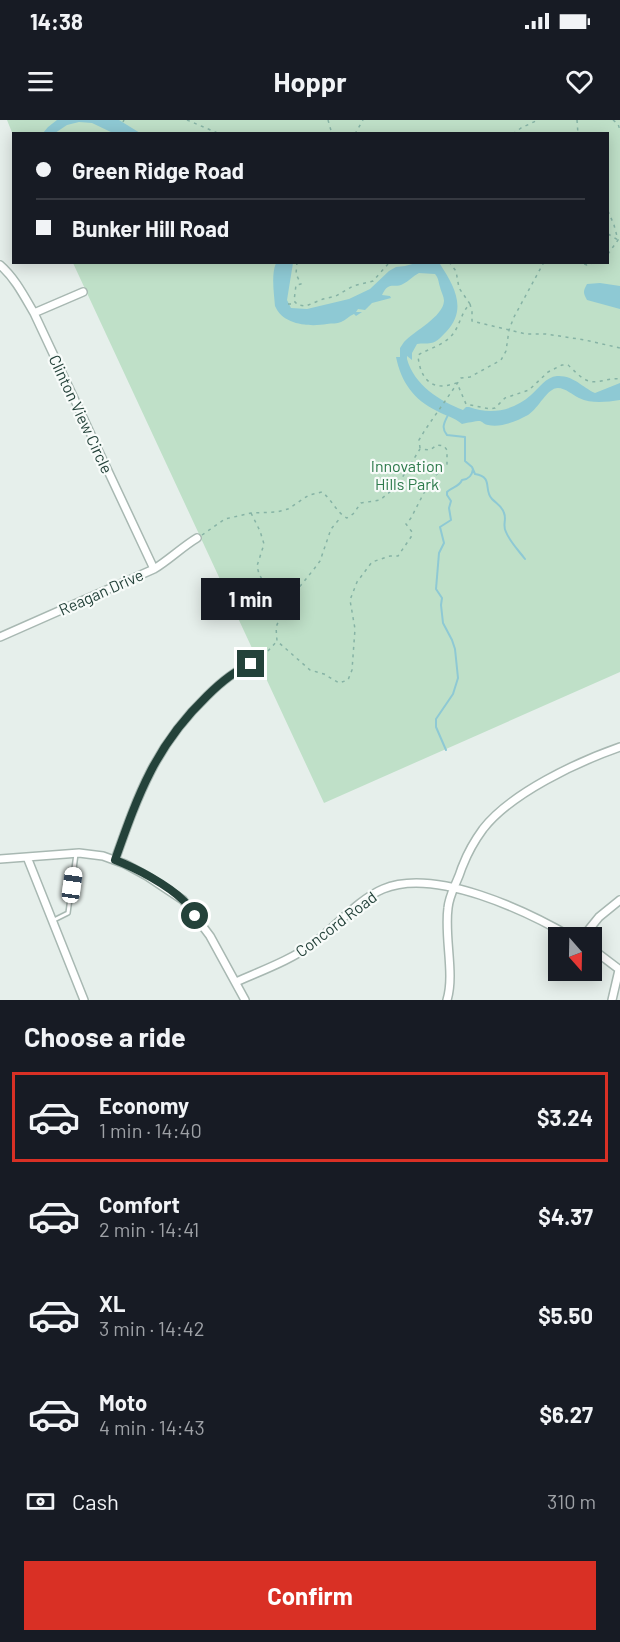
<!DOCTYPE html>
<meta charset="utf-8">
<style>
:root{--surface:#171b24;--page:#242831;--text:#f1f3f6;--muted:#9ea1a6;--line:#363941;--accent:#d93025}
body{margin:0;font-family:Barlow,sans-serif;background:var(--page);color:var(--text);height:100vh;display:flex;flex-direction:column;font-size:22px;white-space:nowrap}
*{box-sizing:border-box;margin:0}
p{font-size:20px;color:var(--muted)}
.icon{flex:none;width:33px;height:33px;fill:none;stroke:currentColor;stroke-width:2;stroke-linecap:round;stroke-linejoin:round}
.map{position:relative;height:880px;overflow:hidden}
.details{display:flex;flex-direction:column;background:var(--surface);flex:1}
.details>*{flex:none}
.top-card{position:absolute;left:12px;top:12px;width:597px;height:132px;border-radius:0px;box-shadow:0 3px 15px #0003;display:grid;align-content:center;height:132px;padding:0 24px;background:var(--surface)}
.needle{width:39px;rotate:160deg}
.tools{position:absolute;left:548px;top:807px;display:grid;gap:12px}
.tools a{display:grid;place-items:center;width:54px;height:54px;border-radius:0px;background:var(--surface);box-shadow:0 3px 15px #0003;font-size:30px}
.end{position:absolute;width:27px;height:27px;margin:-14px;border:8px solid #24423a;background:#fff;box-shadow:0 0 0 3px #fff}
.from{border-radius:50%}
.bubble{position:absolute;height:42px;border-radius:0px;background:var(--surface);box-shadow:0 3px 15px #0003;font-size:20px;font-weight:700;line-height:42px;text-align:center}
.car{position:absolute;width:18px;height:36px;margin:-18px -9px;border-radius:8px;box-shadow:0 0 4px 2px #0007;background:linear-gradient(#fff 24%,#345 0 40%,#fff 0 76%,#345 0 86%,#fff 0)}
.top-card b{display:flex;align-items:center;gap:21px;height:57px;font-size:22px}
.top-card b+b{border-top:2px solid var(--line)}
.top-card i{width:15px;height:15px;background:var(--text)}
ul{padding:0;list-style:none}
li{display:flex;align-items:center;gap:18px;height:90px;margin:0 12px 9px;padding:0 12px;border:3px solid transparent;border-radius:0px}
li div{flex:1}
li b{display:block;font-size:22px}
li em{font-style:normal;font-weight:700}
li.selected{border-color:var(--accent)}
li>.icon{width:54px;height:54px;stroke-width:1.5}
h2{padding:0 24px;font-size:27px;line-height:72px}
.pay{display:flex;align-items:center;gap:15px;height:66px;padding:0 24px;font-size:22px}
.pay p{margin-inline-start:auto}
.primary-button{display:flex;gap:12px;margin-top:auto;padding:12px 24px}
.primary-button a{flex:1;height:69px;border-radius:0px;background:var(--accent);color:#fff;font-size:24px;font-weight:700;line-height:69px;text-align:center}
.status{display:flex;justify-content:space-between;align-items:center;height:42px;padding:0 30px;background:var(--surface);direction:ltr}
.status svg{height:16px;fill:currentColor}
header{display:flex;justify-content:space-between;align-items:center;height:78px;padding:0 24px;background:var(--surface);font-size:27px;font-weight:700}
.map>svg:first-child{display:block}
.green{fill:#bfe0c8}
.water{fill:#8ec9d4}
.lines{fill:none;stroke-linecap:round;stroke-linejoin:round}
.stream{stroke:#8ec9d4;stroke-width:2}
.service-casing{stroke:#a8b8b2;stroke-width:6}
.minor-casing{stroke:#a8b8b2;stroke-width:10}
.path{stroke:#86b3a5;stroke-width:1.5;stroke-dasharray:3 4.5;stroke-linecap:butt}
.service{stroke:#fff;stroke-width:3}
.minor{stroke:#fff;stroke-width:7}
.route{stroke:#24423a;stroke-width:8}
.labels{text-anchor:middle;stroke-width:4.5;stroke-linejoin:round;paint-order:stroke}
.street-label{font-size:16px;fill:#24423a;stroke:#f7fbf9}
.park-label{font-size:16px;fill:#2d7a4b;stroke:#f7fbf9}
</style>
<div class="status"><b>14:38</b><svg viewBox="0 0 49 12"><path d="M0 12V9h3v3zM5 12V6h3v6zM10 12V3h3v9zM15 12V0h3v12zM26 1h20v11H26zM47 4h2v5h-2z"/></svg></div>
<header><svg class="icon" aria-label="menu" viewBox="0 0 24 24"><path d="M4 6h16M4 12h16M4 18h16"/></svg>Hoppr<svg class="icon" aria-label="heart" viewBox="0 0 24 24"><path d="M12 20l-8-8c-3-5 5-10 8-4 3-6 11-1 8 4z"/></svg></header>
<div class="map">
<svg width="620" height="880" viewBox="0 0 620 880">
<rect width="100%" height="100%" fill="#e6efeb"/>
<!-- green -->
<path class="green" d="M7,0H620V552L324,683L73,143L608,142V14H14L13,15Z"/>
<!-- water -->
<path class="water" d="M57,0H119L140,13H113L92,3L79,2L67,5L55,13H43L48,7Z
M276,143H293L287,180L291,188L307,189L349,179L370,169L389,151L396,147L405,146L416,143H431L440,144C454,166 468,189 446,212C442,216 437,222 431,223C426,224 422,223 417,224L412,233V240L407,236V239C414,265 440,281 463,290L466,287H469C491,295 513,291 531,275C539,268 546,257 557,256C573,255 582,267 595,273L620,263V280C606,282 592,284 579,278C573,275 565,268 558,268C547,268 539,288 528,295C517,301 501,308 488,305C485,305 483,302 480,301C475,301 467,303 462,304C454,297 446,296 437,291C414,280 401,262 396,237H400V228L404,222C414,211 443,197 444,181C444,176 441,172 440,167C438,161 439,159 435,154L419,153C413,156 409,161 403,164C394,169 389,160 382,175L390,176L391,178L372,183L365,190L358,189L356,192H362L356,196L354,194C349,196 346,200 341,202C337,204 332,203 327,204C309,207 283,205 275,186C274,173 271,155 276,143Z
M600,163L620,166V189L587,180C583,173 583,171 587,164Z"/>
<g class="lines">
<!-- stream -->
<path class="stream" d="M448,295C444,303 441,308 447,315L465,317V341L472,347L475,354C494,357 483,370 492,379C497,384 502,386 504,393C507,400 502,405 506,412C510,422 519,431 525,439
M446,630L436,607V599L453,574L458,558L455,529L452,520L443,503L441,485L442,478L436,469L439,433L444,423L440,407L451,400L449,388L451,381L447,375V372C452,367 459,367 462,360C469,359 472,356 473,349"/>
<defs>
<path id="service" d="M54,800L68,793L76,734"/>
<path id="minor" d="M0,145C15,158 24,176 34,193L154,449
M34,193L83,172
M0,517L154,449C169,440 182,427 197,418
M27,737L84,880
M0,739L79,733L103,736L125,744L147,756L183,780L210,816L245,880
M115,740C138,675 155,626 207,576C220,563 234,551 251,544
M582,818L599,797L620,780
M591,828L620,850
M236,862C263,850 291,840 314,823C335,807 359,779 383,769C435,747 527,791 573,818
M447,880C455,854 444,817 448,788C449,777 454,768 458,758C460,754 461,749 463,745C468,732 475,720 483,709C511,673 577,642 620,627
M612,880L619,850"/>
</defs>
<!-- service casing -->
<use href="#service" class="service-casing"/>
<!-- minor casing -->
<use href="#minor" class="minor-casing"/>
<!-- path -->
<path class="path" d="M187,0L220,14
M328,0L332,14
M577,0L578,14
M613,0L618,4L620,10
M123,2L124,0
M355,14L363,0
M513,14L521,8L538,0
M608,91L614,105L618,120L608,134
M608,114L620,121
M297,142L296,154L301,164L296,165L294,181L298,185L306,186L323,179L336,176L353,166L373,161L388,144L400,142
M449,142L456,151L459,168L470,184C460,193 460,209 449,218C441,226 428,229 418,235C419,250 425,266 442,266C447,266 452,264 457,263L466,284L490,289L495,288L505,278L529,270L548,252L562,245H568C574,250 581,259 589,261C599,264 610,257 620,259
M577,142L587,145L596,142
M288,184H295
M470,184L472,192V201L526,214H546L585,220L620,228
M420,328L419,320L425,310L461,258L470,257L501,240L506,231L509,210L514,197L544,142
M202,415L225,399L251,393L277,392L288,389L309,375L322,372C332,380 337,393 347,398L353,394L361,383L380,380L397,366L420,329L430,330L437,325L444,326L447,330V344L430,361L411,398L406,404L412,412L411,417L398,436H390L372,442L357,462L350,480L355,509L352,550L348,560L339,563L324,554L310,550L277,521L276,507L280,498V490L259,454L257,446L264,424L260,411L251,393
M281,490L314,449L320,441L331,409L341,397
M256,540L268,531L277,521"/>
<!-- service -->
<use href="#service" class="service"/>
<!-- minor -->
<use href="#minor" class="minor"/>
</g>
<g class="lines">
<!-- route -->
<path class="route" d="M195,796C192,791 188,785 184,781C168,765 136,748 115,740C138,675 155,626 207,576C220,563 234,551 251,544"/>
</g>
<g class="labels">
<!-- street labels -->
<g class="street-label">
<text transform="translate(81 294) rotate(65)" y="6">Clinton View Circle</text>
<text transform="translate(101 472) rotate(-24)" y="6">Reagan Drive</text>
<text transform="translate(336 804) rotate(-37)" y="6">Concord Road</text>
</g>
<!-- park labels -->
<g class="park-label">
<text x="407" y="352">Innovation<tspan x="407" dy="18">Hills Park</tspan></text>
</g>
</g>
</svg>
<div class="tools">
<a><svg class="needle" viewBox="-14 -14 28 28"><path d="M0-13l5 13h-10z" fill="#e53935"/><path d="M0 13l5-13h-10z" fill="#9ea1a6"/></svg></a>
</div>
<i class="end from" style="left:195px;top:796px"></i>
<i class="end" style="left:251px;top:544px"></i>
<div class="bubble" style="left:201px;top:458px;width:99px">1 min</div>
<i class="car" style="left:72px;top:765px;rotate:8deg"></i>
<div class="top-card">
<b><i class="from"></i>Green Ridge Road</b>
<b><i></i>Bunker Hill Road</b>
</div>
</div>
<section class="details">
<h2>Choose a ride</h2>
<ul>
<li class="selected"><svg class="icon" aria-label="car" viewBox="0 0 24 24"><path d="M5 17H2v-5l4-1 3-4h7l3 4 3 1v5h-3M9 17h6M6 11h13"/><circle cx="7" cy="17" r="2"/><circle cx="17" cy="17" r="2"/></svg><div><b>Economy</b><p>1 min · 14:40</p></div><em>$3.24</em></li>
<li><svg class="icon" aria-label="car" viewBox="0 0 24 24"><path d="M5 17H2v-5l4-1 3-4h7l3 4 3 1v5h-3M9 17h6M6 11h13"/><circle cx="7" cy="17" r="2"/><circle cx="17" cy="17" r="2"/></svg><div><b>Comfort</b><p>2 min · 14:41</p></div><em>$4.37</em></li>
<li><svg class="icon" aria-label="car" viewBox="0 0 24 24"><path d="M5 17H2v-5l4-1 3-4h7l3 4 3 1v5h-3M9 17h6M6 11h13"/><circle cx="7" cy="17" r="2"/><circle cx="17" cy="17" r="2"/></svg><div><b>XL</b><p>3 min · 14:42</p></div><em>$5.50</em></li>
<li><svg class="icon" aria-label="car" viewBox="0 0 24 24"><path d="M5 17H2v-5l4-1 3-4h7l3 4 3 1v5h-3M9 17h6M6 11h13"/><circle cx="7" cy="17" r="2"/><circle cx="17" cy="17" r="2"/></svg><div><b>Moto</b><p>4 min · 14:43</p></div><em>$6.27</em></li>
</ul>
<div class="pay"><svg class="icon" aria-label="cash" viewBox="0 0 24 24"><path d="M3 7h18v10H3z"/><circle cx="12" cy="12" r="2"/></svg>Cash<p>310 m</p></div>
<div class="primary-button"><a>Confirm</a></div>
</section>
